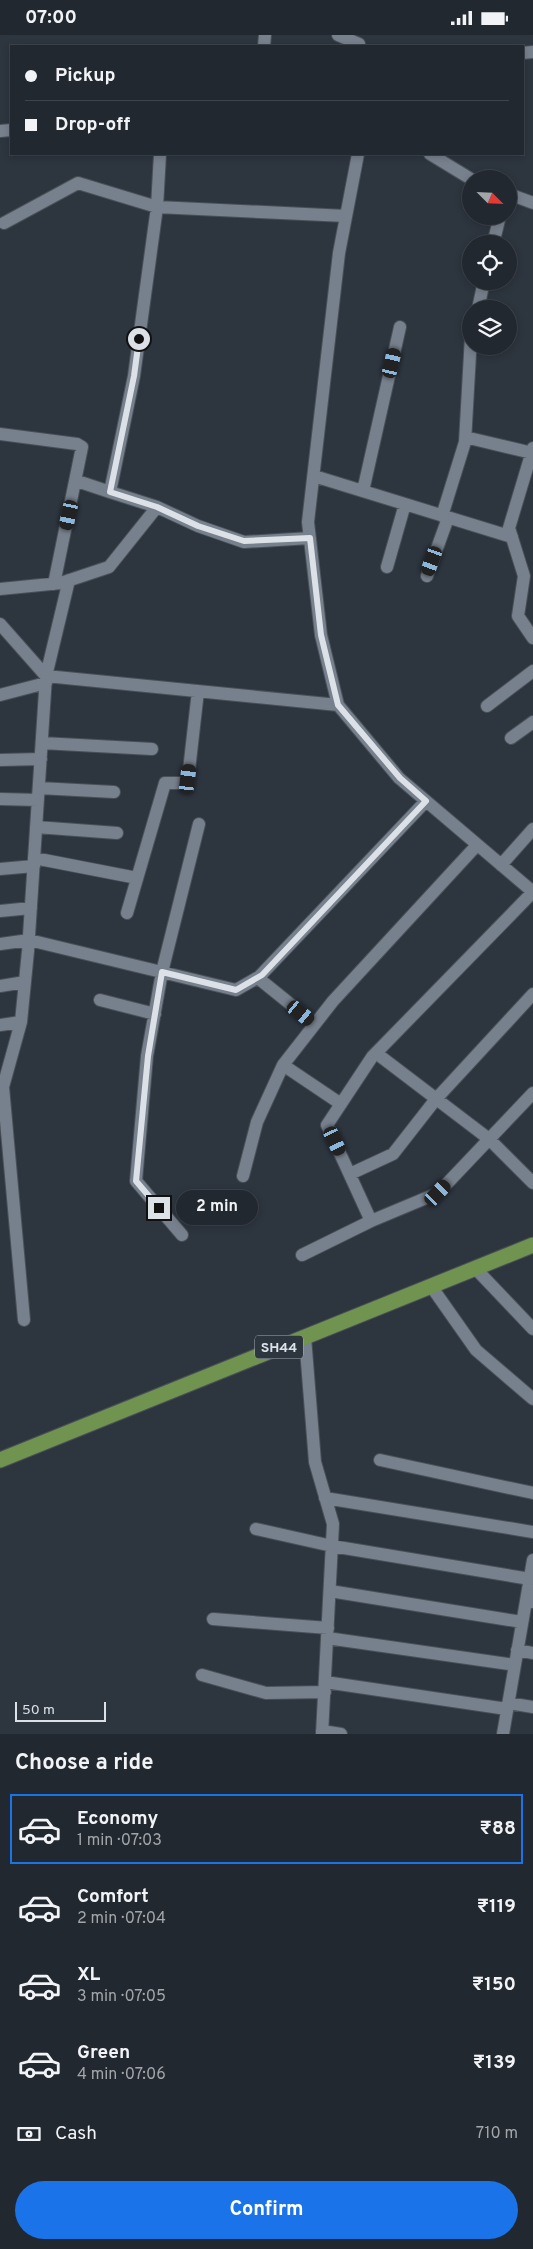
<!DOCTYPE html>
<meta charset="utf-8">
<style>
:root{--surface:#22282f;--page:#2a3037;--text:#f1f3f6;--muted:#a2a6aa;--line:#3f444b;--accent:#1a73e8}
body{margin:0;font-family:Overpass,sans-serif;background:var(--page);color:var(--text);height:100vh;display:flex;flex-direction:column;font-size:19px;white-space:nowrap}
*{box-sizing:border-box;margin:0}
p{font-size:16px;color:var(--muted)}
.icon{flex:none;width:28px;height:28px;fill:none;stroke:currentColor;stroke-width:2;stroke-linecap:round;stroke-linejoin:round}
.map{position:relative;height:1699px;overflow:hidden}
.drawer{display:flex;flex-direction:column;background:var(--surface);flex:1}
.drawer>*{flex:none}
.banner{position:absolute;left:10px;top:10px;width:514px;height:110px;border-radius:0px;box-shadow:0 2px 8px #0003,0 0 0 1px var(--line);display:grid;align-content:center;height:110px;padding:0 15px;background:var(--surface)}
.needle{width:32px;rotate:114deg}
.tools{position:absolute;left:462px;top:135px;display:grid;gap:10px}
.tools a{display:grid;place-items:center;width:55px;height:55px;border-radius:50%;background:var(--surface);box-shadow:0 2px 8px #0003,0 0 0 1px var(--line);font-size:25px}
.scale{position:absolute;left:15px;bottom:12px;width:91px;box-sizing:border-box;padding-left:5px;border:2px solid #dce1e8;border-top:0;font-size:14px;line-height:18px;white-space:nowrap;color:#dce1e8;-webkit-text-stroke:4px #2d353f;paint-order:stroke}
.end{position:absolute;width:22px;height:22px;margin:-11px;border:6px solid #dce1e8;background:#111;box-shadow:0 0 0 2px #111}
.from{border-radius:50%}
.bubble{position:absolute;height:35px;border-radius:18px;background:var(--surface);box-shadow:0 2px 8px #0003,0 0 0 1px var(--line);font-size:16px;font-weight:700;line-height:35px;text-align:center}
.car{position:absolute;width:15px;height:30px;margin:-15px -8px;border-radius:6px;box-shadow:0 0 4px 1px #0007;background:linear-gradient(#222 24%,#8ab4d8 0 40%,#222 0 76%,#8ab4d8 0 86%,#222 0)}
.banner b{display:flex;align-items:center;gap:18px;height:48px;font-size:19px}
.banner b+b{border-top:1px solid var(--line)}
.banner i{width:12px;height:12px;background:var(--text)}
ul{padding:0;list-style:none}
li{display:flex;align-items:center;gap:15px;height:70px;margin:0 10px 8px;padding:0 5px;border:2px solid transparent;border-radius:0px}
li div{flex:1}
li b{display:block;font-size:19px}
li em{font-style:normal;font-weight:700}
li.on{border-color:var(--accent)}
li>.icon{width:45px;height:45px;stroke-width:1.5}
h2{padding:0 15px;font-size:22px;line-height:60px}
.pay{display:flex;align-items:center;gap:12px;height:55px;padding:0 15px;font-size:19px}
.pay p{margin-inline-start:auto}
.action{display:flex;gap:10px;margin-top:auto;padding:10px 15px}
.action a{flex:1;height:58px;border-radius:30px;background:var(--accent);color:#fff;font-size:20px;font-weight:700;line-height:58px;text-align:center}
.status{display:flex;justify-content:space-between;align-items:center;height:35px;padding:0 25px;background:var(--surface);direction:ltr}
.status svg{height:14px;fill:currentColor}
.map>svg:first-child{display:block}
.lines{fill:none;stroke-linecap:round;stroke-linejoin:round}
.street-casing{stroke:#495058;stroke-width:14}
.primary-casing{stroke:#495058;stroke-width:17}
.street{stroke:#77818d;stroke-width:12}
.primary{stroke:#70934f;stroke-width:15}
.route{stroke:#dce1e8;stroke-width:6}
.labels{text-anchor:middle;stroke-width:5;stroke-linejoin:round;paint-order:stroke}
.shield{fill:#2d353f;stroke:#a8adb5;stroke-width:1}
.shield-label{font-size:14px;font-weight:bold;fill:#dce1e8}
</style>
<div class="status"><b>07:00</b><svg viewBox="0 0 49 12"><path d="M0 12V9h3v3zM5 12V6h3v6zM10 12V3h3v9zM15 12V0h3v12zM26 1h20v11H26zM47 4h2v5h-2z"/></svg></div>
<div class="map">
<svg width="533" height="1699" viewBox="0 0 533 1699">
<rect width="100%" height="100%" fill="#2d353f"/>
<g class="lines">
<defs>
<path id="street" d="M338,0L359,9
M264,11L265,0
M522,18L533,17
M0,96L11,95
M160,119L157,172L346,181
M358,119L339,218L308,487L321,600L338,670L399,743L533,857
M430,119L471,144
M509,159L533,168
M4,188L78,148L157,172L134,341L110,457L157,472L198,491L244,507L310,503
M493,209L500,181
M478,274L484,246
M0,399L77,409L82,412L54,549
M465,407L471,301
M533,413L509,493L524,541L518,581L533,603
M314,441L512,502
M77,446L110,457
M363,456L400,292
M442,481L465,407L469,403L532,418
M387,532L405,469
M427,541L448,483
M0,554L61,548L109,532L157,472
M0,589L46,641L338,670
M0,660L46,648
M487,671L533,636
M511,703L533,687
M42,708L152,714
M0,725L41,724
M39,753L114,757
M0,764L38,765
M36,792L117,798
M34,823L137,843
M501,830L533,794
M0,834L34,831
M533,857L372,1022L327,1090L371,1186L438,1158L533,1058
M0,876L31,873
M127,878L165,748H183L188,744L198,656
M0,909L29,905L236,955L262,940
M0,951L25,947
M100,965L155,979
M315,989L258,943L426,766
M0,990L21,987
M376,1018L489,1104L533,1148
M341,1069L283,1030L333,966L477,810
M350,1139L393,1119L436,1064L533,959
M243,1141L257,1087L283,1030
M182,1200L136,1146L147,1021L162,937L199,789
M302,1220L371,1186
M475,1233L533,1294
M431,1251L476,1315L533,1364
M24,1285L3,1052L21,987L28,916L46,641L69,545
M305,1302L315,1427L333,1489L322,1699
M380,1425L533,1458
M325,1463L533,1497
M256,1494L332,1511L530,1544
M330,1556L522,1587
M526,1566L533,1525
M213,1584L328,1593
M327,1603L515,1630
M517,1615L533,1618
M202,1640L266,1658L325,1657
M325,1647L507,1674
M508,1668L533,1672
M322,1696L341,1699
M503,1699L526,1566L533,1567"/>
<path id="primary" d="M0,1425L533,1210"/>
</defs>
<!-- street casing -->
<use href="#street" class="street-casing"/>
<!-- primary casing -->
<use href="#primary" class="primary-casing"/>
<!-- street -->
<use href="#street" class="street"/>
<!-- primary -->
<use href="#primary" class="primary"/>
</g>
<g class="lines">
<!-- route -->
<path class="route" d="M139,304L134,341L110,457L157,472L198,491L244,506L310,503L321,600L338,670L400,743L426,766L262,940L236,955L162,937L148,1021L136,1146L159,1173"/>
</g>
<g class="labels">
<!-- shield labels -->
<rect class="shield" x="255" y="1300.5" width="48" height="23" rx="4"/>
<g class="shield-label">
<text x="279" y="1317">SH44</text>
</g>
</g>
</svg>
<div class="tools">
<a><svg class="needle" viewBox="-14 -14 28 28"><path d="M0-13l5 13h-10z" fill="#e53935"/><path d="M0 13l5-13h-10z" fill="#a2a6aa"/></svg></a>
<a><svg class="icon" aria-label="locate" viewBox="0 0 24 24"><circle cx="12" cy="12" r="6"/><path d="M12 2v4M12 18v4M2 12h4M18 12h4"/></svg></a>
<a><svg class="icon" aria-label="layers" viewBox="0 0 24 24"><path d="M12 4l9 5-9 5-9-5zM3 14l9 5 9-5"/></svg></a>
</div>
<div class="scale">50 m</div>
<i class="end from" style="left:139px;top:304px"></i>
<i class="end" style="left:159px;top:1173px"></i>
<div class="bubble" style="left:176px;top:1155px;width:82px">2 min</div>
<i class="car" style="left:392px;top:328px;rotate:13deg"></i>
<i class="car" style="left:69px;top:480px;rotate:192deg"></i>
<i class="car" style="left:432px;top:526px;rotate:200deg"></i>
<i class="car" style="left:188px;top:744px;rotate:7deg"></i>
<i class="car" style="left:301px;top:978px;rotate:129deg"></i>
<i class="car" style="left:335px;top:1106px;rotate:155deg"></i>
<i class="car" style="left:438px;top:1158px;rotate:44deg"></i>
<div class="banner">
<b><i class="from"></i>Pickup</b>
<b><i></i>Drop-off</b>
</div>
</div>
<section class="drawer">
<h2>Choose a ride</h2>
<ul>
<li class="on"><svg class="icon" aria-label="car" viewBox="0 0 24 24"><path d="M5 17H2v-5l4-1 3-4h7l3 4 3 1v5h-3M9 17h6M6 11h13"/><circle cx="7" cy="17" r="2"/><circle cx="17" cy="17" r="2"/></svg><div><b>Economy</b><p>1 min · 07:03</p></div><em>₹88</em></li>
<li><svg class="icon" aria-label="car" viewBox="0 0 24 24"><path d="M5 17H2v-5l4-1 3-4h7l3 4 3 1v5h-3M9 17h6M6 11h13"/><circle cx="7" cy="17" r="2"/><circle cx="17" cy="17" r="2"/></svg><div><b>Comfort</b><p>2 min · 07:04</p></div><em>₹119</em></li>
<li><svg class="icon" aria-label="car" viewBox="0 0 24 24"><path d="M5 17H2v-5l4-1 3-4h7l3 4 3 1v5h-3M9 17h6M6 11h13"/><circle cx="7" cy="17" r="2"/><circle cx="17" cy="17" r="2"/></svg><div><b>XL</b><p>3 min · 07:05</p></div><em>₹150</em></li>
<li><svg class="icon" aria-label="car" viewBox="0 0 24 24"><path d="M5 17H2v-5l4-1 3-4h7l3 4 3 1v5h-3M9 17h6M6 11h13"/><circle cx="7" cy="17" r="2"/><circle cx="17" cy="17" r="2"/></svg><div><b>Green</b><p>4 min · 07:06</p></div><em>₹139</em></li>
</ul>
<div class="pay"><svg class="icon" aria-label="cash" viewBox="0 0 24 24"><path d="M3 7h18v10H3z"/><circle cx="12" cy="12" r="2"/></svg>Cash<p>710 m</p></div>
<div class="action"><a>Confirm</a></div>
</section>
